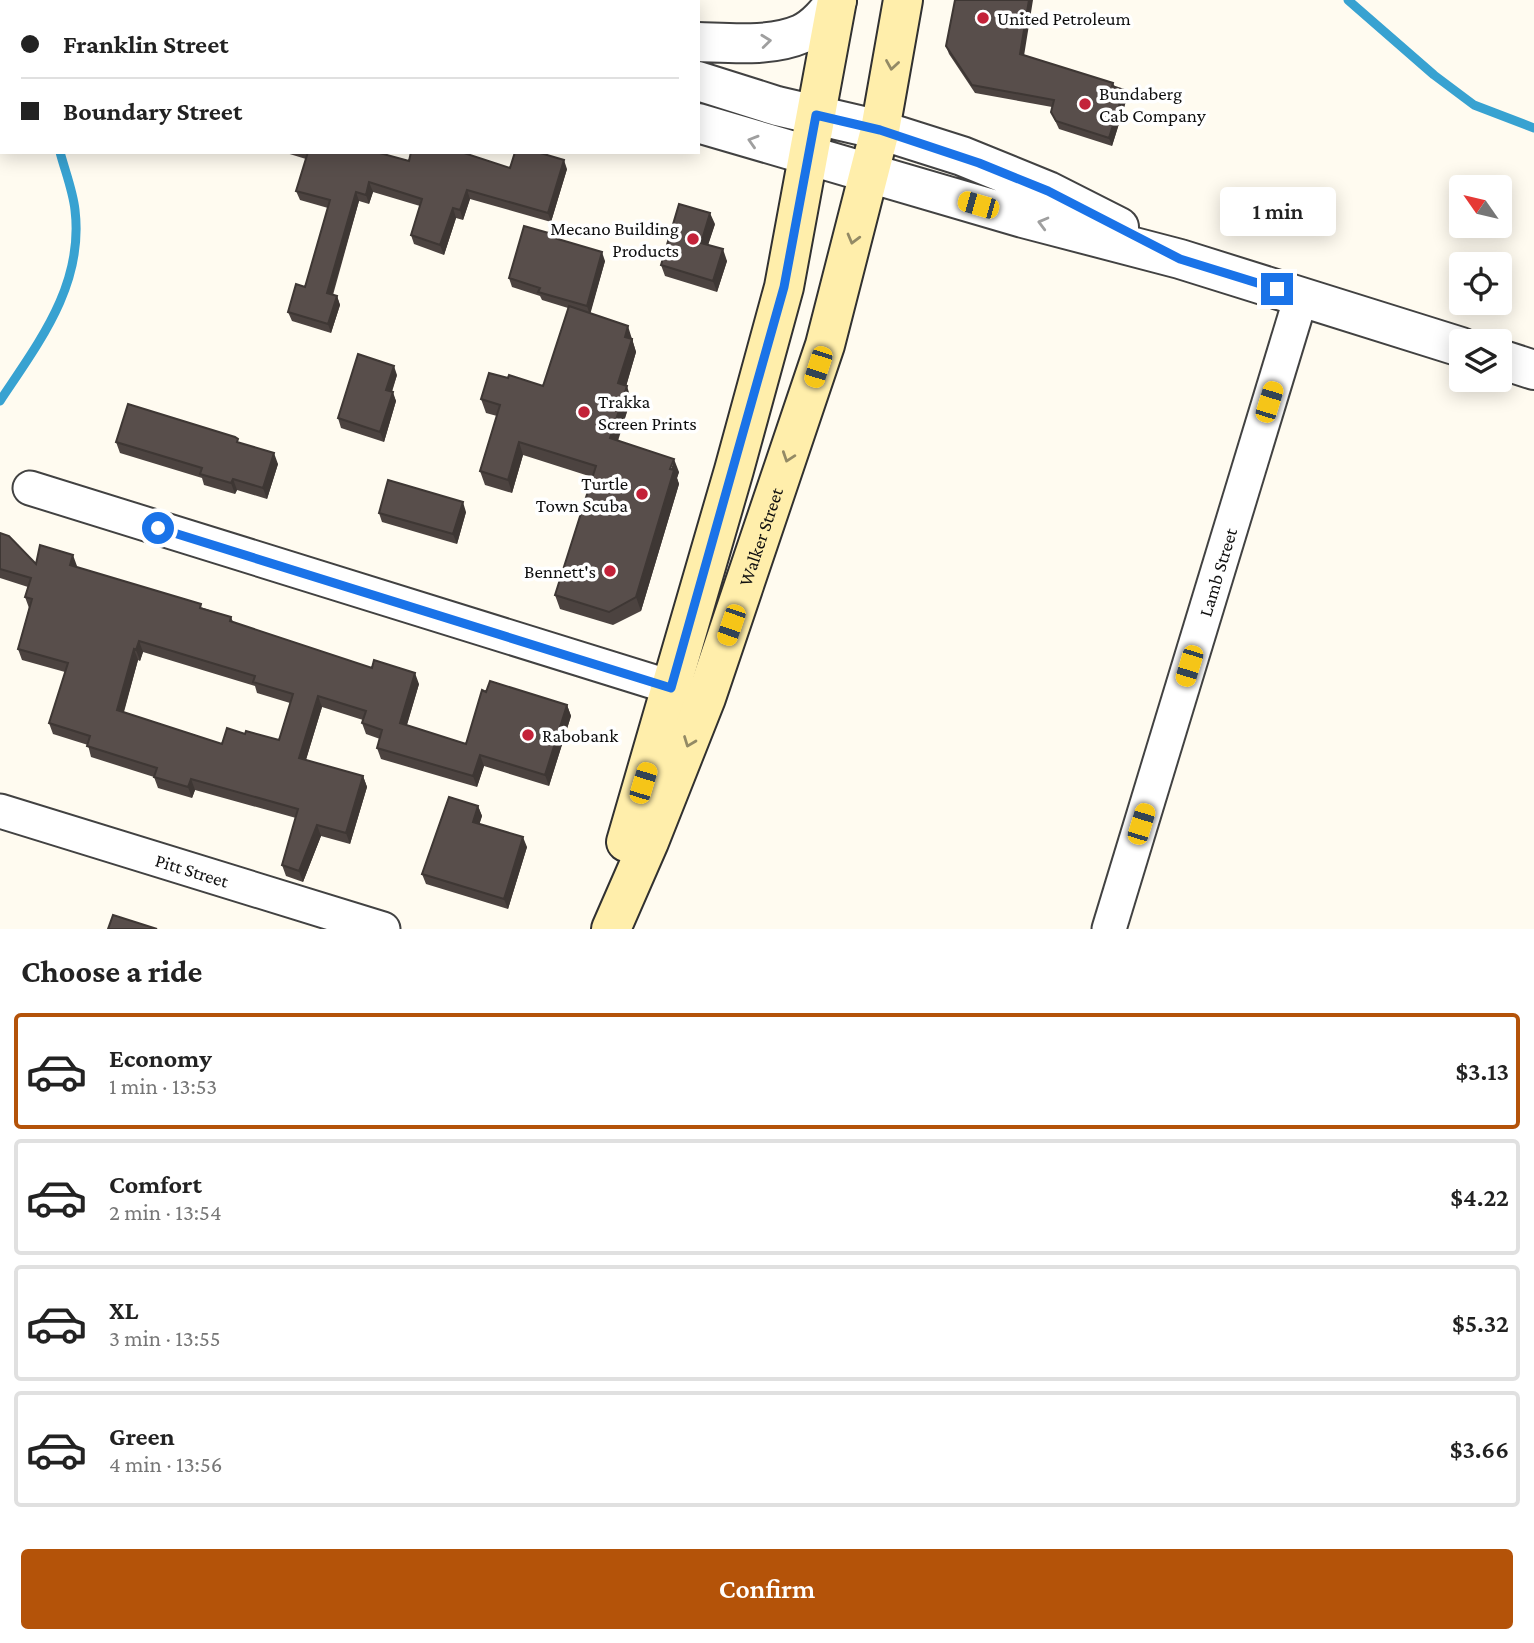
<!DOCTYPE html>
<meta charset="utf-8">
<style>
:root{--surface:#fff;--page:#f2f2f2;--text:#222;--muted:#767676;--line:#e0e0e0;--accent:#b45309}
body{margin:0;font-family:"Crimson Pro",serif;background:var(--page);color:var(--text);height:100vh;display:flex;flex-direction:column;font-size:26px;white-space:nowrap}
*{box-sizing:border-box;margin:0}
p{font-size:23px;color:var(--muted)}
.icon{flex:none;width:38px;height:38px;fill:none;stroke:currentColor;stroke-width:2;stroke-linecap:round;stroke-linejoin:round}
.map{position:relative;height:929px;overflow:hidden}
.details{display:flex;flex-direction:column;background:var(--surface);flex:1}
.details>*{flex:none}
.banner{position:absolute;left:0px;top:0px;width:700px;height:154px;box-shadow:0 4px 18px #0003;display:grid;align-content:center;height:154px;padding:0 21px;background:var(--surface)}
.needle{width:46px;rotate:304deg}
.controls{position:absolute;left:1449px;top:175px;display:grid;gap:14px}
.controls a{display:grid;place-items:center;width:63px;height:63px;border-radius:7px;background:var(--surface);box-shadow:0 4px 18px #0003;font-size:35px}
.end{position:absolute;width:32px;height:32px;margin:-16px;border:9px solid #1a73e8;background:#fff;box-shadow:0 0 0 4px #fff}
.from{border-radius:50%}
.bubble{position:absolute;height:49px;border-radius:7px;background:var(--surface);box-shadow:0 4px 18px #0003;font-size:23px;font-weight:600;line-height:49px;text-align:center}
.car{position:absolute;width:21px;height:42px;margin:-21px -10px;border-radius:9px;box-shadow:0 0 5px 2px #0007;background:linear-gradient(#f5c518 24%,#345 0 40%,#f5c518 0 76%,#345 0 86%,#f5c518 0)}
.banner b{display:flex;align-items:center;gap:24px;height:66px;font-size:26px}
.banner b+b{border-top:2px solid var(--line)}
.banner i{width:18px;height:18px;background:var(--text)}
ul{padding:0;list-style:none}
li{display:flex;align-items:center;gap:21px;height:116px;margin:0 14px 10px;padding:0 7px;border:4px solid var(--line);border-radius:7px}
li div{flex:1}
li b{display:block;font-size:26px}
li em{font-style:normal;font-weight:600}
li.selected{border-color:var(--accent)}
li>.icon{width:63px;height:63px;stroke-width:1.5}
h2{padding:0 21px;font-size:32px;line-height:84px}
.cta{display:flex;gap:14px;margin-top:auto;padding:14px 21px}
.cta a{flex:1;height:80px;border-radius:7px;background:var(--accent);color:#fff;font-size:28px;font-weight:600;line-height:80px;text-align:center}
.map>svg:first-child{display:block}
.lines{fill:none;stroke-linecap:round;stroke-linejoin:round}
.stream{stroke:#38a2d1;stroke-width:9}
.minor-casing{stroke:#424242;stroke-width:37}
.tertiary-casing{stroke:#424242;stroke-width:42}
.secondary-casing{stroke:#313131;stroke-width:42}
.minor{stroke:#fff;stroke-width:33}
.tertiary{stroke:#fff;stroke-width:38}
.secondary{stroke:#ffeeab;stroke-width:38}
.wall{fill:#4c4340;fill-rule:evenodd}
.shaded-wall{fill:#3e3734}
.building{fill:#584e4b;stroke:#3e3734;stroke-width:2;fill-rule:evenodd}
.oneway{stroke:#9f9f9f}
.oneway2{stroke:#938a65}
.route{stroke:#1a73e8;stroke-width:9}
.poi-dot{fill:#c32239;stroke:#fff;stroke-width:2.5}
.labels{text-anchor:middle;stroke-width:7;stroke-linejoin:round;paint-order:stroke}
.poi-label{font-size:19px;fill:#0f0f0f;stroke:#fff;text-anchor:start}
.street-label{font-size:19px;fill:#0f0f0f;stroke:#fff}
</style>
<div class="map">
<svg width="1534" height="929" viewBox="0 0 1534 929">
<rect width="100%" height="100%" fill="#fffbf0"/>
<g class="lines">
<!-- stream -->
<path class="stream" d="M16,0L17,2
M1348,0L1434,75L1474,105L1534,128
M0,401C39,342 84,285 75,210C73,191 65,171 60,152"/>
<defs>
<g id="minor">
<path d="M30,488L696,695"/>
<path id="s1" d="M0,811L383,929"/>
<path id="s2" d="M1109,929L1301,297"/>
</g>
<path id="tertiary" d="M371,0L375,2
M440,0L445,2
M698,42C731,43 771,47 801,34C816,27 827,13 837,0
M698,81L777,106L880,130L962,156L1048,191L1119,227
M698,123L1023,218L1180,259L1461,347
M1500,359L1534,370"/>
<g id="secondary">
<path d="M626,842L734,470L784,287L837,0"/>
<path id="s3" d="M611,929L649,842L706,698L825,345L880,130L903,0"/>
</g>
</defs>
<!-- minor casing -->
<use href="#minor" class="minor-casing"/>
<!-- tertiary casing -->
<use href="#tertiary" class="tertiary-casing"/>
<!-- secondary casing -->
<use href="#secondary" class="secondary-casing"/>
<!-- minor -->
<use href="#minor" class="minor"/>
<!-- tertiary -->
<use href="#tertiary" class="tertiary"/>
<!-- secondary -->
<use href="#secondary" class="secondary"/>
</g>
<!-- wall -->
<path class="wall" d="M946,46L1024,55L1113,83L1115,87L1124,90L1127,98L1112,146L1059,129L1051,112L1052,107L975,93L949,54Z
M283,152H376L409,161L510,168L567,169L551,222L470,199L463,220L456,218L444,255L414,244L411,235L420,206L373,192L369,204L359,201L333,295L337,296L340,305L331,333L292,321L288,312L305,287L328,208L300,200L296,191L306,159Z
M715,224L708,245L727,261L717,292L665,276L661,265Z
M552,234L553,238L605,261L590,313L633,339V342L636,352L626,386L631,399L618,441L679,472L677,478L679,484L641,611L613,625L560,609L555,595L592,477L523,455L512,493L485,485L480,471L497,416L486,413L481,399L508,378L543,386L568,308L542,300L540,296L512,287L509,278Z
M397,375L392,392L396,401L384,442L341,428L338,418Z
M116,442L240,443L278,464L267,499L237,490L235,494L204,485L202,478L120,453Z
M466,512L457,544L382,522L379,513Z
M0,533L36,564L77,566V567L231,617L233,622L419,684L407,725L466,744L567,705L571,716L549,786L484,766L477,787L381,759L377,748L380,739L366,734L362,723L363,720L322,707L306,760L363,776L367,787L350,844L321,836L303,882L286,876L282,865L296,818L195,790L192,798L158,788L154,777L91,757L88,745L53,734L49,723L65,672L22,660L18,649L29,608L25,597L28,587L0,578ZM143,652L255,686L257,693L290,703L279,740L245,734L222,744L124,712L138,660L140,661Z
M478,806L482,816L479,824L527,847L508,909L426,884L422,874Z"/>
<!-- shaded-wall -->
<path class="shaded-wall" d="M1029,0H1033L1023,62L1020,54Z
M1124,90L1127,98L1112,146L1109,138Z
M564,160L567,169L551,222L548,213Z
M369,182L373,192L369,204L366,195Z
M467,190L470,199L463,220L460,210Z
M356,192L359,201L330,302L327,293Z
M453,208L456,218L444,255L440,245Z
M710,213L715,224L705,254L701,243Z
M723,249L727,261L717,292L713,281Z
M602,252L605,261L590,315L587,306Z
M337,296L340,305L331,333L328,324Z
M628,326L636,352L623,397L618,383L625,337Z
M394,366L397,375L389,399L386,390Z
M627,386L631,399L614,451L610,438Z
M393,392L396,401L384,442L380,432Z
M519,442L523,455L512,493L508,480Z
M274,453L278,464L267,499L263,488Z
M674,459L679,472L677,478L679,484L641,611L636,597Z
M233,479L237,490L235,494L231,483Z
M463,502L466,512L457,544L453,534Z
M73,555L77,566L74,576L70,565Z
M139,641L143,652L140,661L136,650Z
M134,649L138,660L121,721L117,710Z
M415,673L419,684L404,734L400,723Z
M318,696L322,707L303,769L299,758Z
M567,705L571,716L549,786L545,775Z
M480,755L484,766L477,787L473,776Z
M363,776L367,787L350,844L346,833Z
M191,779L195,790L192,798L188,787Z
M478,806L482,816L477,832L473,822Z
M317,825L321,836L303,882L299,871Z
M523,837L527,847L508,909L504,899Z"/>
<!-- building -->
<path class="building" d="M955,0H1029L1020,54L1113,83L1112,86L1124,90L1109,138L1056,121L1051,112L1054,100L972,85L946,46Z
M308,152H376L409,161L411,152H461L510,168L515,152H537L564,160L548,213L467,190L460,210L453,208L440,245L411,235L422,199L369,182L366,195L356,192L327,293L337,296L328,324L288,312L296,284L305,287L330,200L296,191Z
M679,204L710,213L701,243L723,249L713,281L661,265Z
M524,226L552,234L551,237L602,252L587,306L538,292L540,288L509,278Z
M569,306L628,326L625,337L632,339L618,383L627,386L610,438L674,459L670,469L674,470L636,597L609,612L555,595L596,466L519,442L508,480L480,471L500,405L481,399L489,373L508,378L509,375L543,386Z
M358,354L394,366L386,390L393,392L380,432L338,418Z
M128,404L235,437L238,439L237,442L274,453L263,488L233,479L231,483L200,474L202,468L116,442Z
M388,480L463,502L453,534L379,513Z
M0,533L9,536L36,564L40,545L73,555L70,565L201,604L200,608L231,617L230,621L372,668L374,660L415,673L400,723L466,744L482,690L486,692L490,681L567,705L545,775L480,755L473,776L377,748L382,730L362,723L366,711L318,696L299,758L363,776L346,833L317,825L299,871L282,865L298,809L191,779L188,787L154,777L157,768L87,746L90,736L49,723L68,663L18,649L32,599L25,597L31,578L0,569ZM139,641L255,676L253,682L293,694L279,740L246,731L245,734L227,728L222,744L117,710L134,649L136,650Z
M449,797L478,806L473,822L523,837L504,899L422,874Z
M113,915L157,929H108Z"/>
<!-- one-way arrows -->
<defs><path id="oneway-chevron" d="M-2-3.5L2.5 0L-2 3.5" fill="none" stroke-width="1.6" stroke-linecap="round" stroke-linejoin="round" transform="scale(1.75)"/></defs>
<g class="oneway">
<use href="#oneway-chevron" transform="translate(766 41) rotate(-6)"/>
<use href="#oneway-chevron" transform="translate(753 141) rotate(-163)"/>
<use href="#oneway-chevron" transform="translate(1043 223) rotate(-165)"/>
</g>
<g class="oneway2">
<use href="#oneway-chevron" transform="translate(892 65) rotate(99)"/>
<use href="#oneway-chevron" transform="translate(853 239) rotate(105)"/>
<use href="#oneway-chevron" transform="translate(788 457) rotate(109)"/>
<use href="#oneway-chevron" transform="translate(689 742) rotate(111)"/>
</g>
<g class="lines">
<!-- route -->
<path class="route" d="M158,528L671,688L784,287L816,115L880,130L979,163L1048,191L1180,259L1277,289"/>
</g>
<!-- markers -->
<g class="poi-dot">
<circle cx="983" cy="18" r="7"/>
<circle cx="1085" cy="104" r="7"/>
<circle cx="693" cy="239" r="7"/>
<circle cx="584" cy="412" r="7"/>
<circle cx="642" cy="494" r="7"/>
<circle cx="610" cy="571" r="7"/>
<circle cx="528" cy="735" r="7"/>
</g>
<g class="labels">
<!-- poi labels -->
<g class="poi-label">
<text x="997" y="25">United Petroleum</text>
<text x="1099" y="100">Bundaberg<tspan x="1099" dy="22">Cab Company</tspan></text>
<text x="679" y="235" text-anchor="end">Mecano Building<tspan x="679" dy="22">Products</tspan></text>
<text x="598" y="408">Trakka<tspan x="598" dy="22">Screen Prints</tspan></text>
<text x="628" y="490" text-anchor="end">Turtle<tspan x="628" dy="22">Town Scuba</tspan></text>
<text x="596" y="578" text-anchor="end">Bennett's</text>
<text x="542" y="742">Rabobank</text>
</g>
<!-- street labels -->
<g class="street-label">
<text dy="7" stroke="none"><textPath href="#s3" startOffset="420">Walker Street</textPath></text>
<text dy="7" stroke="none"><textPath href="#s2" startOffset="373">Lamb Street</textPath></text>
<text dy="7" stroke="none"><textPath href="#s1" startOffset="201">Pitt Street</textPath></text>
</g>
</g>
</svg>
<div class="controls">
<a><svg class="needle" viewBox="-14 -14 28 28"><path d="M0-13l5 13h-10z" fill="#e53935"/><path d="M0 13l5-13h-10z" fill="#767676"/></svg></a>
<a><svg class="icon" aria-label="locate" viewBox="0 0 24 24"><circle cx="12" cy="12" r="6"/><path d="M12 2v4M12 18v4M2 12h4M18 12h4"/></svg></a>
<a><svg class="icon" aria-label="layers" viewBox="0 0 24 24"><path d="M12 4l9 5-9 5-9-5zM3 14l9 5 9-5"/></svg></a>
</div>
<i class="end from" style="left:158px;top:528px"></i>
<i class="end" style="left:1277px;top:289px"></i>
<div class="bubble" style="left:1220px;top:187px;width:116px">1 min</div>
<i class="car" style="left:978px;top:205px;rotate:286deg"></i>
<i class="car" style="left:818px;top:367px;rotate:198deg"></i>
<i class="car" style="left:1269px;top:402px;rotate:17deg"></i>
<i class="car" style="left:731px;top:625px;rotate:199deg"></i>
<i class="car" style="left:1189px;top:666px;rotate:197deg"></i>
<i class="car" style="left:643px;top:783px;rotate:17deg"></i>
<i class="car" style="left:1141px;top:824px;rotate:17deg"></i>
<div class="banner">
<b><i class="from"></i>Franklin Street</b>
<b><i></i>Boundary Street</b>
</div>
</div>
<section class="details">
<h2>Choose a ride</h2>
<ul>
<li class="selected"><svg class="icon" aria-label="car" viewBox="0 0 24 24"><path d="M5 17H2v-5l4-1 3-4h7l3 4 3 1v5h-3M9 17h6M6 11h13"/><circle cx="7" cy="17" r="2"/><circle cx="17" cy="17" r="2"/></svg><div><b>Economy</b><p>1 min · 13:53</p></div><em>$3.13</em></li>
<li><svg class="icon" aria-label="car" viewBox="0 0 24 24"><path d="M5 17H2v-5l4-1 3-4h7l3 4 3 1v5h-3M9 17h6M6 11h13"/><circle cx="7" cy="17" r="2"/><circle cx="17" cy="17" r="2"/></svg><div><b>Comfort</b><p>2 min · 13:54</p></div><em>$4.22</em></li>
<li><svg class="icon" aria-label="car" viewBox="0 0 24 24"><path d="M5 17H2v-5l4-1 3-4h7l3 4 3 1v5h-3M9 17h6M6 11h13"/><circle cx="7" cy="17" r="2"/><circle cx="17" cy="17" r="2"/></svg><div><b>XL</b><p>3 min · 13:55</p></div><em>$5.32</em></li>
<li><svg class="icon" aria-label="car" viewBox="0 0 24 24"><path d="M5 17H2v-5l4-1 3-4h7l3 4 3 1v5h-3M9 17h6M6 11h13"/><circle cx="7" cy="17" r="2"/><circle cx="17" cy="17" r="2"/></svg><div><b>Green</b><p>4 min · 13:56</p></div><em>$3.66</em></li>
</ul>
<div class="cta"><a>Confirm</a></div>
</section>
